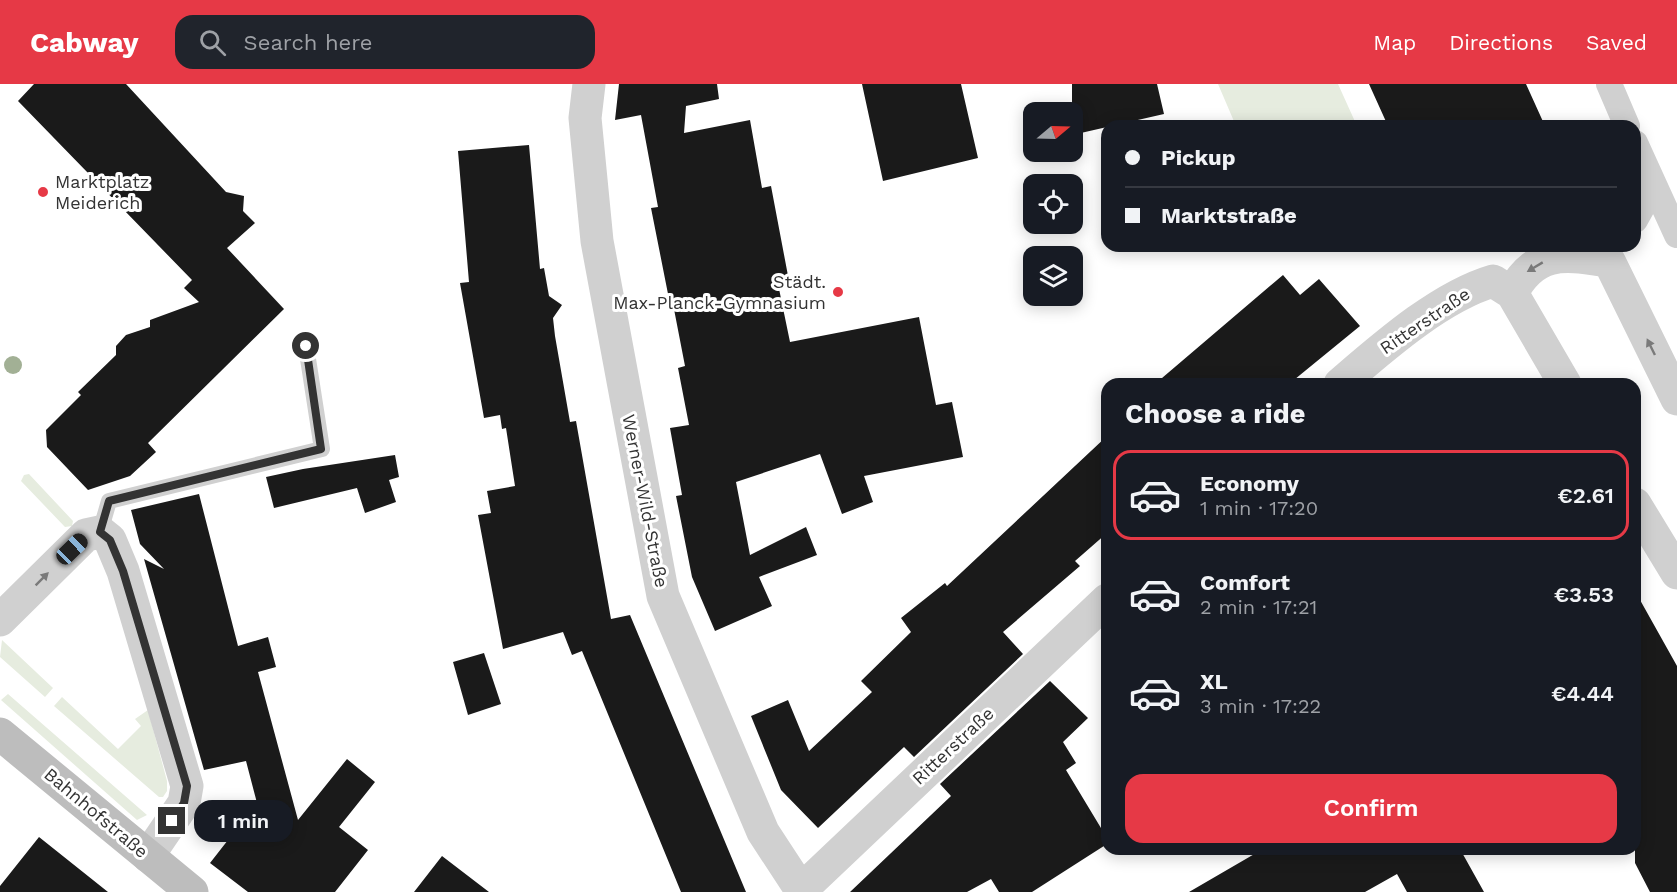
<!DOCTYPE html>
<meta charset="utf-8">
<style>
:root{--surface:#171b24;--page:#20242c;--text:#f1f3f6;--muted:#9ea1a6;--line:#363941;--accent:#e63946}
body{margin:0;font-family:"Work Sans",sans-serif;background:var(--page);color:var(--text);height:100vh;display:flex;flex-direction:column;font-size:22px;white-space:nowrap}
*{box-sizing:border-box;margin:0}
p{font-size:20px;color:var(--muted)}
.icon{flex:none;width:33px;height:33px;fill:none;stroke:currentColor;stroke-width:2;stroke-linecap:round;stroke-linejoin:round}
.map{position:relative;flex:1;overflow:hidden}
.side{position:absolute;left:1101px;top:294px;width:540px;height:477px;display:flex;flex-direction:column;background:var(--surface);border-radius:18px;box-shadow:0 3px 15px #0003}
.side>*{flex:none}
.guide{position:absolute;left:1101px;top:36px;width:540px;height:132px;border-radius:18px;box-shadow:0 3px 15px #0003;display:grid;align-content:center;height:132px;padding:0 24px;background:var(--surface)}
.needle{width:39px;rotate:71deg}
.buttons{position:absolute;left:1023px;top:18px;display:grid;gap:12px}
.buttons a{display:grid;place-items:center;width:60px;height:60px;border-radius:12px;background:var(--surface);box-shadow:0 3px 15px #0003;font-size:30px}
.end{position:absolute;width:27px;height:27px;margin:-14px;border:8px solid #333;background:#fff;box-shadow:0 0 0 3px #fff}
.from{border-radius:50%}
.bubble{position:absolute;height:42px;border-radius:18px;background:var(--surface);box-shadow:0 3px 15px #0003;font-size:20px;font-weight:600;line-height:42px;text-align:center}
.car{position:absolute;width:18px;height:36px;margin:-18px -9px;border-radius:8px;box-shadow:0 0 4px 2px #0007;background:linear-gradient(#222 24%,#8ab4d8 0 40%,#222 0 76%,#8ab4d8 0 86%,#222 0)}
.guide b{display:flex;align-items:center;gap:21px;height:57px;font-size:22px}
.guide b+b{border-top:2px solid var(--line)}
.guide i{width:15px;height:15px;background:var(--text)}
ul{padding:0;list-style:none}
li{display:flex;align-items:center;gap:18px;height:90px;margin:0 12px 9px;padding:0 12px;border:3px solid transparent;border-radius:18px}
li div{flex:1}
li b{display:block;font-size:22px}
li em{font-style:normal;font-weight:600}
li.selected{border-color:var(--accent)}
li>.icon{width:54px;height:54px;stroke-width:1.5}
h2{padding:0 24px;font-size:27px;line-height:72px}
.action{display:flex;gap:12px;margin-top:auto;padding:12px 24px}
.action a{flex:1;height:69px;border-radius:18px;background:var(--accent);color:#fff;font-size:24px;font-weight:600;line-height:69px;text-align:center}
header{display:flex;align-items:center;gap:36px;box-sizing:border-box;height:84px;padding:0 30px;background:var(--accent);color:#fff}
header strong{font-size:28px}
nav{display:flex;gap:33px;margin-inline-start:auto;font-size:21px}
.search{width:420px;height:54px;background:var(--page);display:flex;align-items:center;gap:15px;box-sizing:border-box;padding:0 21px;border-radius:18px;color:var(--muted);font-size:22px}
.map>svg:first-child{display:block}
.green{fill:#e6ecdf}
.building{fill:#1a1a1a}
.lines{fill:none;stroke-linecap:round;stroke-linejoin:round}
.service{stroke:#d0d0d0;stroke-width:16}
.pedestrian{stroke:#d0d0d0;stroke-width:26}
.minor{stroke:#d0d0d0;stroke-width:33}
.secondary{stroke:#bdbdbd;stroke-width:33}
.tree{fill:#a2b095}
.oneway{fill:#7a7a7a}
.route{stroke:#333;stroke-width:8}
.poi-dot{fill:#e63946;stroke:#fff;stroke-width:2}
.labels{text-anchor:middle;stroke-width:6;stroke-linejoin:round;paint-order:stroke}
.poi-label{font-size:18px;fill:#333;stroke:#fff;text-anchor:start}
.street-label{font-size:18px;fill:#333;stroke:#fff}
</style>
<header>
<strong>Cabway</strong>
<div class="search"><svg class="icon" aria-label="search" viewBox="0 0 24 24"><circle cx="10" cy="10" r="6"/><path d="M15 15l6 6"/></svg>Search here</div>
<nav><a>Map</a><a>Directions</a><a>Saved</a></nav>
</header>
<div class="map">
<svg width="1677" height="808" viewBox="0 0 1677 808">
<rect width="100%" height="100%" fill="#fff"/>
<!-- green -->
<path class="green" d="M1218,0H1338L1357,42H1236Z
M29,390L73,437L72,442L65,443L21,397L24,391Z
M2,556L53,604L45,613L0,573Z
M8,610L147,731L137,736L1,616Z
M62,613L118,665L141,642L135,635L148,626L167,697V707L163,713H159L54,622Z"/>
<!-- building -->
<path class="building" d="M34,0H126L226,108L244,112L243,127L255,139L227,164L284,225L148,359L156,368L130,392L88,406L47,363L46,346L81,311L78,308L116,271V262L126,251L150,243V236L199,218L184,204L192,196L18,17Z
M619,0H717L719,15L686,22L684,49L750,36L762,104L771,102L789,197L778,200L790,258L919,233L936,321L952,318L963,373L864,392L873,418L842,430L820,370L736,398L750,471L806,443L817,471L759,493L772,522L715,547L692,493L676,412L682,411L670,344L689,341L678,284L685,282L673,220H670L651,124L658,123L641,31L615,36Z
M862,0H961L978,74L883,97Z
M1072,0H1157L1164,30L1072,51Z
M1369,0H1526L1545,42H1388Z
M529,61L540,185L544,184L549,212L562,221L553,234L555,252L570,338L576,337L611,535L630,531L746,808H681L582,567L572,571L563,548L503,565L478,431L491,429L487,407L515,402L506,344L502,345L500,331L484,334L460,199L469,198L458,67Z
M1283,191L1300,211L1319,195L1360,242L1289,300H1155Z
M1107,352V449L1075,477L1080,482L1003,548L1023,570L914,673L904,663L818,744L781,706L751,632L788,616L809,667L872,608L861,597L911,548L901,534L945,499L947,502Z
M395,371L399,393L389,396L396,418L365,429L357,404L274,424L266,393L303,385Z
M199,410L238,562L268,553L276,583L258,588L298,736L347,675L375,698L339,743L368,766L335,808H248L210,779L257,719L246,677L204,686L144,475L164,485L140,460L131,426Z
M1635,507L1677,582V808H1650L1635,779Z
M484,569L501,620L468,631L453,578Z
M1050,597L1088,634L1063,658L1076,679L1066,686L1107,754V760L1032,808H999L991,795L967,808H850L951,712L940,700Z
M39,753L108,808H0V802Z
M1263,765H1460L1484,808H1407L1397,790L1365,808H1189Z
M442,772L489,808H414Z"/>
<g class="lines">
<!-- service -->
<path class="service" d="M100,448L109,417L322,365L306,262"/>
<!-- pedestrian -->
<path class="pedestrian" d="M1609,0L1627,42
M1635,59L1677,151
M1635,136L1654,102"/>
<!-- minor -->
<path class="minor" d="M589,0L585,34L597,157L663,512L763,748L801,806
M1512,209C1536,164 1566,171 1609,177L1677,315
M1340,300C1382,264 1439,213 1493,197L1512,209L1565,300
M1635,420L1677,489
M0,536L86,451L100,448L110,456L123,487L187,702L184,719L148,772
M799,808L1107,516"/>
<!-- secondary -->
<path class="secondary" d="M0,650L192,808"/>
</g>
<!-- trees -->
<circle class="tree" cx="13" cy="281" r="9"/>
<!-- one-way arrows -->
<defs><path id="oneway-solid" d="M-6-.8H1V-3.2L6.5 0L1 3.2V.8H-6Z" transform="scale(1.5)"/></defs>
<g class="oneway">
<use href="#oneway-solid" transform="translate(1535 183) rotate(149)"/>
<use href="#oneway-solid" transform="translate(1651 263) rotate(-116)"/>
<use href="#oneway-solid" transform="translate(42 495) rotate(-45)"/>
</g>
<g class="lines">
<!-- route -->
<path class="route" d="M172,737L184,719L187,702L123,487L110,456L100,448L109,417L321,365L306,262"/>
</g>
<!-- markers -->
<g class="poi-dot">
<circle cx="43" cy="108" r="6"/>
<circle cx="838" cy="208" r="6"/>
</g>
<g class="labels">
<!-- poi labels -->
<g class="poi-label">
<text x="55" y="104">Marktplatz<tspan x="55" dy="21">Meiderich</tspan></text>
<text x="826" y="204" text-anchor="end">Städt.<tspan x="826" dy="21">Max-Planck-Gymnasium</tspan></text>
</g>
<!-- street labels -->
<g class="street-label">
<text transform="translate(1425 237) rotate(-34)" y="6">Ritterstraße</text>
<text transform="translate(645 417) rotate(79)" y="6">Werner-Wild-Straße</text>
<text transform="translate(953 662) rotate(-43)" y="6">Ritterstraße</text>
<text transform="translate(96 729) rotate(40)" y="6">Bahnhofstraße</text>
</g>
</g>
</svg>
<div class="buttons">
<a><svg class="needle" viewBox="-14 -14 28 28"><path d="M0-13l5 13h-10z" fill="#e53935"/><path d="M0 13l5-13h-10z" fill="#9ea1a6"/></svg></a>
<a><svg class="icon" aria-label="locate" viewBox="0 0 24 24"><circle cx="12" cy="12" r="6"/><path d="M12 2v4M12 18v4M2 12h4M18 12h4"/></svg></a>
<a><svg class="icon" aria-label="layers" viewBox="0 0 24 24"><path d="M12 4l9 5-9 5-9-5zM3 14l9 5 9-5"/></svg></a>
</div>
<i class="end from" style="left:306px;top:262px"></i>
<i class="end" style="left:172px;top:737px"></i>
<div class="bubble" style="left:194px;top:716px;width:99px">1 min</div>
<i class="car" style="left:72px;top:465px;rotate:46deg"></i>
<div class="guide">
<b><i class="from"></i>Pickup</b>
<b><i></i>Marktstraße</b>
</div>
<section class="side">
<h2>Choose a ride</h2>
<ul>
<li class="selected"><svg class="icon" aria-label="car" viewBox="0 0 24 24"><path d="M5 17H2v-5l4-1 3-4h7l3 4 3 1v5h-3M9 17h6M6 11h13"/><circle cx="7" cy="17" r="2"/><circle cx="17" cy="17" r="2"/></svg><div><b>Economy</b><p>1 min · 17:20</p></div><em>€2.61</em></li>
<li><svg class="icon" aria-label="car" viewBox="0 0 24 24"><path d="M5 17H2v-5l4-1 3-4h7l3 4 3 1v5h-3M9 17h6M6 11h13"/><circle cx="7" cy="17" r="2"/><circle cx="17" cy="17" r="2"/></svg><div><b>Comfort</b><p>2 min · 17:21</p></div><em>€3.53</em></li>
<li><svg class="icon" aria-label="car" viewBox="0 0 24 24"><path d="M5 17H2v-5l4-1 3-4h7l3 4 3 1v5h-3M9 17h6M6 11h13"/><circle cx="7" cy="17" r="2"/><circle cx="17" cy="17" r="2"/></svg><div><b>XL</b><p>3 min · 17:22</p></div><em>€4.44</em></li>
</ul>
<div class="action"><a>Confirm</a></div>
</section>
</div>
